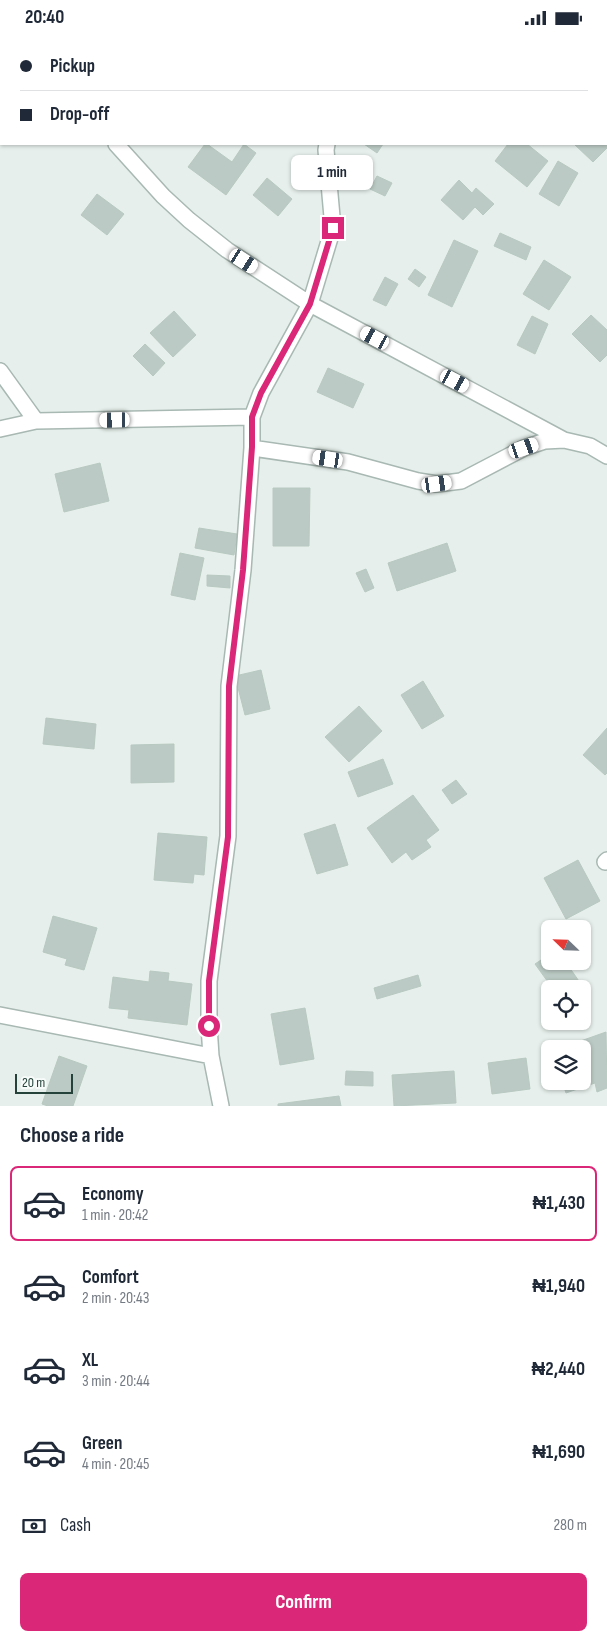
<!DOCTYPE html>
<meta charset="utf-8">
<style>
:root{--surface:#fff;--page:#f6f6f7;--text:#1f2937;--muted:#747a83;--line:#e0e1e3;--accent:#db2777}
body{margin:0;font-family:"Sofia Sans Condensed",sans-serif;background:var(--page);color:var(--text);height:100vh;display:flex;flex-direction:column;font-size:19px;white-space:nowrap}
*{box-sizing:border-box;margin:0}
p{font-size:16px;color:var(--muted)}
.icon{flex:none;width:28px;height:28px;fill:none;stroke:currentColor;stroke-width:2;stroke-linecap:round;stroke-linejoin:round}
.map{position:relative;height:1071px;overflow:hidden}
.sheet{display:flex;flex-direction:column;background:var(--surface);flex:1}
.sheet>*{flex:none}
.hud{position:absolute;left:0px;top:0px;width:608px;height:110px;box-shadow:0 1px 4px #0004;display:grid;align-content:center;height:110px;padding:0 20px;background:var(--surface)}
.needle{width:32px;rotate:293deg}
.controls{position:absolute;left:541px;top:885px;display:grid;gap:10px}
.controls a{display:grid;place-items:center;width:50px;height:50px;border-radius:8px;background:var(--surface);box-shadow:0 1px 4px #0004;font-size:25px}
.scale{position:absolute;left:15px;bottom:12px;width:58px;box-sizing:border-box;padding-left:5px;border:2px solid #24423a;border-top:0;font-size:14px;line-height:18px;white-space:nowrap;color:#24423a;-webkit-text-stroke:4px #f7fbf9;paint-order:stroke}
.end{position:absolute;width:22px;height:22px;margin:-11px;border:6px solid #db2777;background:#fff;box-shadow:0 0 0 2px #fff}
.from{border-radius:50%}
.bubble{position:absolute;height:35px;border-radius:8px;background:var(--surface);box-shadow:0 1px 4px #0004;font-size:16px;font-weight:700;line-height:35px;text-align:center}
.car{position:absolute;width:15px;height:30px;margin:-15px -8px;border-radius:6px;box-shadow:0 0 4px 1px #0007;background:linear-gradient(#fff 24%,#345 0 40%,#fff 0 76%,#345 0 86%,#fff 0)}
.hud b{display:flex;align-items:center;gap:18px;height:48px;font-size:19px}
.hud b+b{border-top:1px solid var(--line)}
.hud i{width:12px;height:12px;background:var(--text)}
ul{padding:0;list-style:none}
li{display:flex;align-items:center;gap:15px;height:75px;margin:0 10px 8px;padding:0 10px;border:2px solid transparent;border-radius:8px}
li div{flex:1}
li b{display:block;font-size:19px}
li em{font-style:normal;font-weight:700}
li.on{border-color:var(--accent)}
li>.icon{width:45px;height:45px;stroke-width:1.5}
h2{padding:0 20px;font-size:22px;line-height:60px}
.pay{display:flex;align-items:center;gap:12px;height:55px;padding:0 20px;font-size:19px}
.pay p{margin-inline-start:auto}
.cta{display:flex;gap:10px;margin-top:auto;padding:10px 20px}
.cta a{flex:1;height:58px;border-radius:8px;background:var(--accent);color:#fff;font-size:20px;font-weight:700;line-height:58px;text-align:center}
.status{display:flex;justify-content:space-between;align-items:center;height:35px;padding:0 25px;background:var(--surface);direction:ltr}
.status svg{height:14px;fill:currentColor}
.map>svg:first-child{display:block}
.building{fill:#bbcac4;stroke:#b8c9c2}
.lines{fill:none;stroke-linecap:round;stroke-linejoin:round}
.minor-casing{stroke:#a8b8b2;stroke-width:18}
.minor{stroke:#fff;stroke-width:15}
.route{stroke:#db2777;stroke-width:6}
</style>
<div class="status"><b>20:40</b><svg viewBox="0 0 49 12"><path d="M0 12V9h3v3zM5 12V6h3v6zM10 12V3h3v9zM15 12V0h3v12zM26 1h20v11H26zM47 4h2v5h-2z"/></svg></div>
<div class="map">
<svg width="607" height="1071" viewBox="0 0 607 1071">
<rect width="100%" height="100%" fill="#e6efeb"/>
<!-- building -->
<path class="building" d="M271,0H306L305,1Z
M606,76L607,113L593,127L574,109H606Z
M205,109H207L232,127L244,109L256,118L226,160L188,132Z
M364,109H383L377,118Z
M508,109H527L548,126L527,152L495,126Z
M558,126L578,138L559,171L539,159Z
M377,141L392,148L385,161L370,154Z
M267,143L292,164L278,181L253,160Z
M459,145L472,158L476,153L494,169L483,180L475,172L463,185L441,165Z
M97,159L124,179L107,200L81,180Z
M500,198L531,212L526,225L494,211Z
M454,205L478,216L452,272L428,260Z
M544,225L571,242L549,275L523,259Z
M415,234L426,242L419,252L408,244Z
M385,242L398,249L386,271L373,265Z
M174,276L196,300L173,322L150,298Z
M591,280L607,295V320L600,327L572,299Z
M532,281L548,289L535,319L517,310Z
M145,309L165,328L153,341L133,321Z
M328,333L364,349L353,373L317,357Z
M100,428L109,466L64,477L55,439Z
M273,453H310L309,511H273Z
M199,493L237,499L234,520L195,513Z
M447,508L456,536L397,556L388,528Z
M180,518L204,523L195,565L171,560Z
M366,534L374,553L365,557L356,538Z
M207,540L230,541V553L207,551Z
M261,635L270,674L245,680L235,641Z
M423,646L444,681L422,694L401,660Z
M359,671L382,696L349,727L325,702Z
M46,683L96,689L94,714L43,709Z
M607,693V738L605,740L583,720Z
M174,709V747L131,748V710Z
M383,724L393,749L358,762L348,737Z
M456,745L467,759L452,769L442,755Z
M413,760L439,795L426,805L431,812L412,825L406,817L392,828L367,793Z
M335,789L348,830L317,839L304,799Z
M158,798L207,802L204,840L194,839L193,848L154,845Z
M578,825L600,866L566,884L544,843Z
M53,881L97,893L84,935L65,930L67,924L43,917Z
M550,919V926H565L583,952L581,954H553L535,929Z
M150,936L169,938L168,946L192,949L187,990L128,983L129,975L109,973L113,942L149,947Z
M418,940L421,951L377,964L374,953Z
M305,973L314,1024L280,1030L271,979Z
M606,997L607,1053L597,1057L595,1048L566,1058L562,1046H582V1014H558Z
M59,1021L87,1031L73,1071H48L42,1069Z
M526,1023L530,1054L492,1059L488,1028Z
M346,1036L373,1037V1051L345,1050Z
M454,1036L456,1068L394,1071L392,1040Z
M339,1061L341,1071H278V1069Z"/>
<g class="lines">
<defs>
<path id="minor" d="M9,0L11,1
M410,1L411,0
M116,109L163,161L189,185L227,215L310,269L564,405
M0,336L36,386
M0,394L36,386L252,382
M252,413L348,427L418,446L437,449L461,446L524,413L545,406L564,405L590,411L607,421
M605,827L607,825
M0,980L211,1021
M221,1071L211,1021L209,991V946L228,801L229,651L243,535L252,413V382L261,358L310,269L333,193L326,115L327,109"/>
</defs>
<!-- minor casing -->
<use href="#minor" class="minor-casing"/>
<!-- minor -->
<use href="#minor" class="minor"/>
</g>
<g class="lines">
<!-- route -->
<path class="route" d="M209,991V946L228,802L229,651L243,535L252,412V382L261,358L310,269L333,193"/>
</g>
</svg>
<div class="controls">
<a><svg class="needle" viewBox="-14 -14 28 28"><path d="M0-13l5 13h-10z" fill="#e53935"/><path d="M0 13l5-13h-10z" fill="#747a83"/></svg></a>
<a><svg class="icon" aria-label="locate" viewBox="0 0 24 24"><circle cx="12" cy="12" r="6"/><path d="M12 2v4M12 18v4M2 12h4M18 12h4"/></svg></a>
<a><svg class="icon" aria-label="layers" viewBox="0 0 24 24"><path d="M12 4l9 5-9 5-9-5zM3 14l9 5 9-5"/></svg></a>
</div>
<div class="scale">20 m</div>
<i class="end from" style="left:209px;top:991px"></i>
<i class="end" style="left:333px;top:193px"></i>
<div class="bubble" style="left:291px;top:120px;width:82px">1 min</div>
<i class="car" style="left:244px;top:226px;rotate:123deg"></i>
<i class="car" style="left:375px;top:303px;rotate:298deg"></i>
<i class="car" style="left:455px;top:346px;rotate:118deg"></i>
<i class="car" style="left:115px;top:385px;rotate:269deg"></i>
<i class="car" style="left:524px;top:413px;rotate:71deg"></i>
<i class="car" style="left:328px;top:424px;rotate:279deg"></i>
<i class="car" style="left:437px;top:449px;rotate:82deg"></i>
<div class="hud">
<b><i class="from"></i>Pickup</b>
<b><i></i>Drop-off</b>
</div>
</div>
<section class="sheet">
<h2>Choose a ride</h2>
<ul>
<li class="on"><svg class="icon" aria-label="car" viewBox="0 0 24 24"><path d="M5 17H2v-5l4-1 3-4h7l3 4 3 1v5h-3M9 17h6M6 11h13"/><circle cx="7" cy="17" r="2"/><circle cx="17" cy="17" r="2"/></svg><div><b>Economy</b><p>1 min · 20:42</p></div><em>₦1,430</em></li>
<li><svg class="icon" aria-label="car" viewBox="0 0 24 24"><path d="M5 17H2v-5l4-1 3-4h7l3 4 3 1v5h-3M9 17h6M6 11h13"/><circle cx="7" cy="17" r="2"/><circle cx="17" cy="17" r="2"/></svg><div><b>Comfort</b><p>2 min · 20:43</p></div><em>₦1,940</em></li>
<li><svg class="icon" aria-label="car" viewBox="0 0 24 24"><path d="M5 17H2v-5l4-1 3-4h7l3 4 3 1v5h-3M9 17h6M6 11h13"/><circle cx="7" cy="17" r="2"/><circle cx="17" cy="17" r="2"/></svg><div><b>XL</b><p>3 min · 20:44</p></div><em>₦2,440</em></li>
<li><svg class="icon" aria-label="car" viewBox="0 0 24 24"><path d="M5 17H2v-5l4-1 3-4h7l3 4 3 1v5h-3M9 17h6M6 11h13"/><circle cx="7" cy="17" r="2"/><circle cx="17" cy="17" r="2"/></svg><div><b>Green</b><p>4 min · 20:45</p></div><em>₦1,690</em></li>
</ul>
<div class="pay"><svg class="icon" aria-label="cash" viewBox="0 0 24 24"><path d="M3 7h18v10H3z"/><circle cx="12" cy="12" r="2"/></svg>Cash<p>280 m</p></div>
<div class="cta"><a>Confirm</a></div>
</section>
